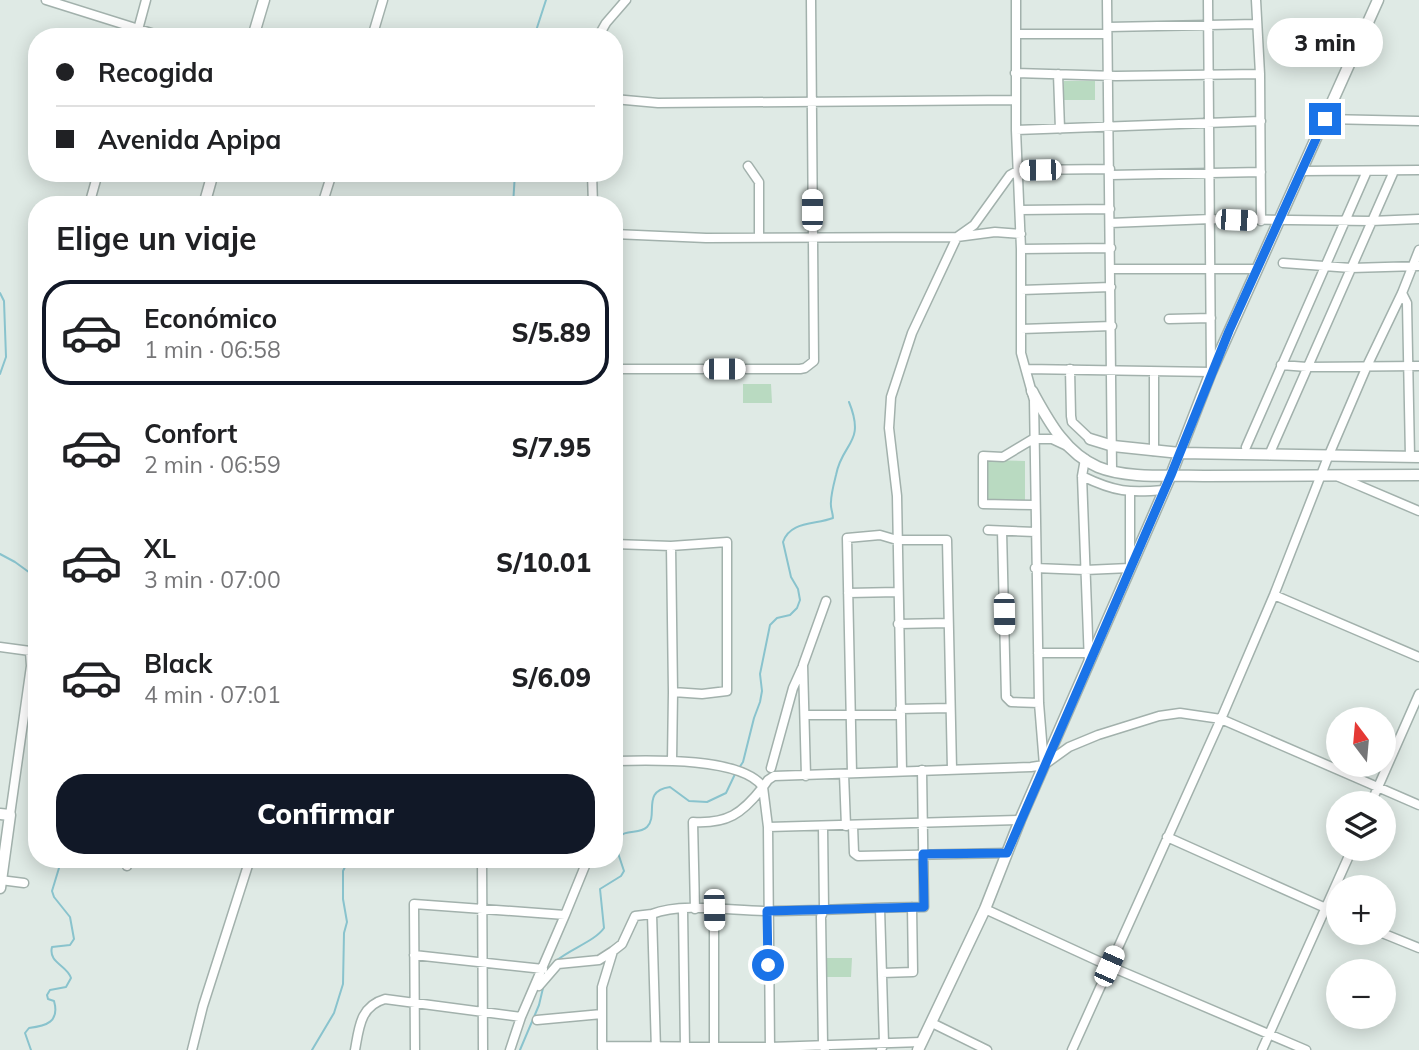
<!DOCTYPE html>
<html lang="es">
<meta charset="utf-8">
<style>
:root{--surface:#fff;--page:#f2f2f2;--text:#202124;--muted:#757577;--line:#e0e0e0;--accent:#111827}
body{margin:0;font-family:Mulish,sans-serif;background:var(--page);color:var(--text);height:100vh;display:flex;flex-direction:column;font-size:26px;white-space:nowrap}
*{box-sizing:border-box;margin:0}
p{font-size:23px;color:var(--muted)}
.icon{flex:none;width:38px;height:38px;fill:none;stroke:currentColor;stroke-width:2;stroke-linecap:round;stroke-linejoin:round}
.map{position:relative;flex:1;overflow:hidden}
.sheet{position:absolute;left:28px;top:196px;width:595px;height:672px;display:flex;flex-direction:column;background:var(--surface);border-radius:28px;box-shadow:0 4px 18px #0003}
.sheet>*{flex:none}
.guide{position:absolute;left:28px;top:28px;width:595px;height:154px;border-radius:28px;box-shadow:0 4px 18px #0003;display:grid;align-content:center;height:154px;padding:0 28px;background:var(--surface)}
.needle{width:46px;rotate:344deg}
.buttons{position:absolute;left:1326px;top:707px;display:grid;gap:14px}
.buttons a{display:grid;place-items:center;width:70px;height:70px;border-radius:50%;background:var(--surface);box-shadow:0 4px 18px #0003;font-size:35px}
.end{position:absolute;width:32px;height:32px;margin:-16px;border:9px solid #1a73e8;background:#fff;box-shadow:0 0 0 4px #fff}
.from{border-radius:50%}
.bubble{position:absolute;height:49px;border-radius:24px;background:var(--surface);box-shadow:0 4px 18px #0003;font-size:23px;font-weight:800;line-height:49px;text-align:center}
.car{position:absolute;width:21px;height:42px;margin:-21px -10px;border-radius:9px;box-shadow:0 0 5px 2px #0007;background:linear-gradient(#fff 24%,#345 0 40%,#fff 0 76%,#345 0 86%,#fff 0)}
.guide b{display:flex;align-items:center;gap:24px;height:66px;font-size:26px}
.guide b+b{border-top:2px solid var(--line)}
.guide i{width:18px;height:18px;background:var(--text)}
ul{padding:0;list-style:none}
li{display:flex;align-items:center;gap:21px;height:105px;margin:0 14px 10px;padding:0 14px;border:4px solid transparent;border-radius:28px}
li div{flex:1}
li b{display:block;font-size:26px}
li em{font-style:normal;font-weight:800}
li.current{border-color:var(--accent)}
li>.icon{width:63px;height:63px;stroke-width:1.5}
h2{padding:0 28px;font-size:32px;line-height:84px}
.primary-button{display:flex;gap:14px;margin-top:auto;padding:14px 28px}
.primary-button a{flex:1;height:80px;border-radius:28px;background:var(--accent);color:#fff;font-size:28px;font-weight:800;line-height:80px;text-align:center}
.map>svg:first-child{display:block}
.green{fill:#b9dac1}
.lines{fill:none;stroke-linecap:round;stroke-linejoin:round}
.stream{stroke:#89c3cd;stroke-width:2}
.minor-casing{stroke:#a2b1ac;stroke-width:11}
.tertiary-casing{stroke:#a2b1ac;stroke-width:13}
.minor{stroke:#fff;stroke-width:8}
.tertiary{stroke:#fff;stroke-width:10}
.route{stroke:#1a73e8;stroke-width:9}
</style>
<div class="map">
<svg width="1419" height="1050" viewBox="0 0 1419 1050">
<rect width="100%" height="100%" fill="#dfeae5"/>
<!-- green -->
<path class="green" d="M1064,81H1095V100H1064Z
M743,384H771L772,403H743Z
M987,460L1025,461V501L986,500Z
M825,958H852L851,977H825Z"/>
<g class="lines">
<!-- stream -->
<path class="stream" d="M534,37L546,0
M513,205L515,173
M0,293L4,301L6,357L0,374
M0,554L15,562L37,578
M739,768L743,762L754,718L760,702L762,691L760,674L770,625L777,618L790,615L797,608L800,600L798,589L791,577L783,542C790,521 815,525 833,518C833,513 830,507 831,502C831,494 834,483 836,475C842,442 866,444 849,402
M556,961C570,949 595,941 604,928L600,889L621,876L624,871L617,850V839C625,828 639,835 647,827C659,815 641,791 670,787L689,801L707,802L726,793L736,772
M31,1050L25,1033L29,1028C46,1026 60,1022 54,1001L48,999L47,995L50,990L66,987L71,978C67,965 48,963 52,947L70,945L74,939L70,917L54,897L52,891L59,868L58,859
M312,1050L334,1013L343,984L344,933L347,922L343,899V871L349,859
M520,1050L539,1005L543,988"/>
<defs>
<path id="minor" d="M46,0L164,37
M1016,0V130L1021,249V353L1034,400L1039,703L1044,765
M1107,0L1112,470
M1256,0L1260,74L1261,221
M1108,27L1257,24
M1016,34H1107
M136,37L146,0
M372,37L383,0
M598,37L606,23L626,0
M1015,73L1116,76L1260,74
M1058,74L1060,129
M614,99L658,103L1016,100
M1325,119L1419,121
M1016,130L1261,121
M748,166L759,182V237
M1302,171L1419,170
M592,173L593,205
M1110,175L1261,172
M89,205L98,173
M322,205L332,173
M1020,210L1110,209
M1110,223L1211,219L1371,221L1419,219
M614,234L706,238L957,237L995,232L1021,234
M1021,249L1111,248
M1283,263L1351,268L1419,266
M1111,269H1256
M1021,290L1111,287
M1402,293L1407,303L1410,457
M1169,319L1211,318
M1021,329L1112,326
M1281,365L1307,367L1419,366
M614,369H800L805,368L814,361L811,0
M1026,369L1211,372L1208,0
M1070,369L1071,416L1072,422L1090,439
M1246,447L1367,171
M1154,451V372
M1269,455L1394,171
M1085,459L1082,476L1089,663
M1082,476C1115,492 1129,493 1164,490
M1339,477L1419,511
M1034,505L983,504V456L1003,457L1033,439H1052L1067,446
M988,530L1035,532
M1002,531L1006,697L1011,702L1039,703
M614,544L671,546L727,542V691L702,694L673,692
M671,546L673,692L672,761
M1035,568L1085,570L1130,568V493
M848,593L898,592
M1274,595L1419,657
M898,624L948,623
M0,647L30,651L31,666L10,815
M1038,653H1087
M900,709L950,708
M805,715H900
M614,761C650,760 742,757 763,787C742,814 727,824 693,822L695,909
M771,768L793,688L802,668
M902,771L897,496L889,428L891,397L912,333L957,237L974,225L1010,175L1019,170L1110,169
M852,773L847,538L880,535L897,540H947L952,769
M844,774L846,826
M806,776L803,665L826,601
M1371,803L1419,694
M853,826L854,853L858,856L1007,853
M768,827L1020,820
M823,827L824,909L821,917L823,1044L825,1050
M1167,837L1339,914
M482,859L483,1050
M517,859H589
M127,866L129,859
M0,880L24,883
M880,908L884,1043L881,1050
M985,909L1109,966L1306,1050
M683,910L685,1047
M714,910V1050
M1382,933L1419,948
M414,955L543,969
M882,973L913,972L912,907
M539,986L558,964L599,960L613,951
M537,1020L602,1014
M932,1023L987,1050
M602,1046L770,1047L921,1042
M602,1048V987L613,951L622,944L635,916L652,914
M192,1050L203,1006L250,859
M355,1050C359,1028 360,1006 385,999L521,1017
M415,1050L414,904L565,915L587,861
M510,1050L521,1017L565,915
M656,1050L652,914C683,902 733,911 766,911C819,911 871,907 924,907L922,770
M770,1050L768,827L763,787L768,780L774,776L1031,767L1044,765L1069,747L1098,735L1159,716L1180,713L1221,719L1419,805
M1072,1050L1221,719L1274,595L1328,457L1367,366L1402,293L1419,250
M1262,1050L1352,849"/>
<path id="tertiary" d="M253,37L264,0
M204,205L213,173
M1032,391C1048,420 1065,453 1098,467C1127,479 1173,475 1204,476C1276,476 1347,475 1419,475
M1090,439L1113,446L1180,453L1419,457
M0,814L10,815L0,888
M918,1050L985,909L1020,820L1171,475L1211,372L1378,0"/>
</defs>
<!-- minor casing -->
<use href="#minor" class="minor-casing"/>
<!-- tertiary casing -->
<use href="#tertiary" class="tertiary-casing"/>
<!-- minor -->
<use href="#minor" class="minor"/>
<!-- tertiary -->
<use href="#tertiary" class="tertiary"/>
</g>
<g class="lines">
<!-- route -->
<path class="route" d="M768,965L767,911L924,907L923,854L1007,853L1171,475L1229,331L1325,119"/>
</g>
</svg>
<div class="buttons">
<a><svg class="needle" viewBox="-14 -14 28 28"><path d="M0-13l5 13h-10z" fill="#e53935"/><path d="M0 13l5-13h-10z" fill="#757577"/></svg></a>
<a><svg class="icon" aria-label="layers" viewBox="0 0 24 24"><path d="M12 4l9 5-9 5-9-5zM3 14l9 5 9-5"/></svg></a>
<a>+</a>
<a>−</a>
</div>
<i class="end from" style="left:768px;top:965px"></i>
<i class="end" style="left:1325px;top:119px"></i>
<div class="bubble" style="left:1267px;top:18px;width:116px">3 min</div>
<i class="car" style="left:1040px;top:170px;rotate:269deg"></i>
<i class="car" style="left:812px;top:210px;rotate:0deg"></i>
<i class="car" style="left:1236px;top:220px;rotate:92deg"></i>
<i class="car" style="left:724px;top:369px;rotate:90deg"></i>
<i class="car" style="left:1004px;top:614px;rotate:179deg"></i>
<i class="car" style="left:714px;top:910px;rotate:179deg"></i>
<i class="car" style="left:1109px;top:966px;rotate:24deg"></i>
<div class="guide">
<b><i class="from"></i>Recogida</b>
<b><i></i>Avenida Apipa</b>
</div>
<section class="sheet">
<h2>Elige un viaje</h2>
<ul>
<li class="current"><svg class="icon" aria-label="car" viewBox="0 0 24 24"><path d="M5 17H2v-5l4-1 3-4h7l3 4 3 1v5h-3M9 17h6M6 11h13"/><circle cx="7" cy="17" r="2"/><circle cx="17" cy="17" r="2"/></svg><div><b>Económico</b><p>1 min · 06:58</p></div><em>S/5.89</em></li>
<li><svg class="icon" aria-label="car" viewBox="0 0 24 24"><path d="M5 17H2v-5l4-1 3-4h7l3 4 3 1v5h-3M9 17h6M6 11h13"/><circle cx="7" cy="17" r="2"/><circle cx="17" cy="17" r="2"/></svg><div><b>Confort</b><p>2 min · 06:59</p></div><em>S/7.95</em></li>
<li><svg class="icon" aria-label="car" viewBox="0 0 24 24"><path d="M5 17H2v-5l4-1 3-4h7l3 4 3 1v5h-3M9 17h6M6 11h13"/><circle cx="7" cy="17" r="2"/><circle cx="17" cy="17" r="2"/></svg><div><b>XL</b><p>3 min · 07:00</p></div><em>S/10.01</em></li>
<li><svg class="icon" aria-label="car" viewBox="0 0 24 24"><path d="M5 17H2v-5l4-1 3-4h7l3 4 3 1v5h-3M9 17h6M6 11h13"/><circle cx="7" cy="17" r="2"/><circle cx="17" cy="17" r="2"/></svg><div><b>Black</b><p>4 min · 07:01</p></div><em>S/6.09</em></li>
</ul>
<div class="primary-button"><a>Confirmar</a></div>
</section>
</div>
